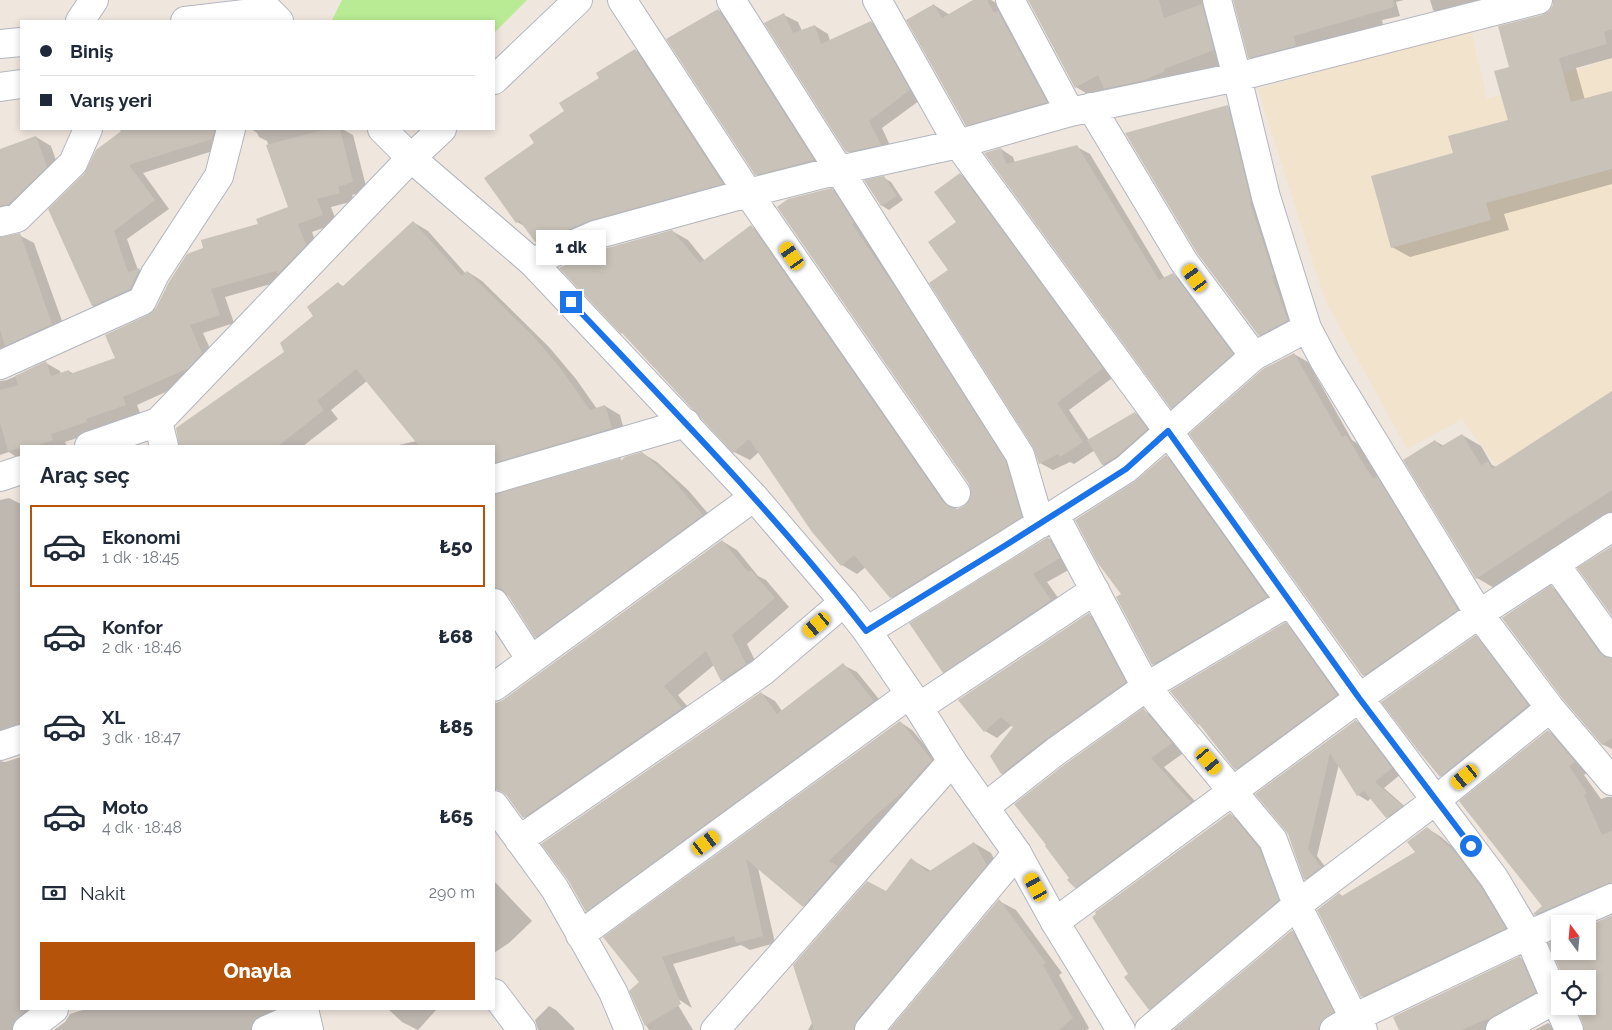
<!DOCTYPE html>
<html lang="tr">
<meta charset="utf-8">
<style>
:root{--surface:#fff;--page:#f2f2f3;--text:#1f2937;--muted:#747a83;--line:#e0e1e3;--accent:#b45309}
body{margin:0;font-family:Raleway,sans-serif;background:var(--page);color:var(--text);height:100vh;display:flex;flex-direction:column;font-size:19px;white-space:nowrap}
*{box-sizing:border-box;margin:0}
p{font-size:16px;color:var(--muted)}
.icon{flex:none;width:28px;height:28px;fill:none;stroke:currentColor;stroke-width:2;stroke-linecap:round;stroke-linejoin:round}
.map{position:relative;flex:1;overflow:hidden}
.side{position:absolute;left:20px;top:445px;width:475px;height:565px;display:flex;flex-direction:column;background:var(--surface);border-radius:0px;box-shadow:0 2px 8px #0003}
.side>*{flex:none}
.hud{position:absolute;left:20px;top:20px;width:475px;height:110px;border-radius:0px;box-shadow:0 2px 8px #0003;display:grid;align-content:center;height:110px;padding:0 20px;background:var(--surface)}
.needle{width:32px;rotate:344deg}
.tools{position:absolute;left:1551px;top:915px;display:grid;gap:10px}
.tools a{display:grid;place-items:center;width:45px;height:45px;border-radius:0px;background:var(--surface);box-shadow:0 2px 8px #0003;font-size:25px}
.end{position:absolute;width:22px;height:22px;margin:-11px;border:6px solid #1a73e8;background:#fff;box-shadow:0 0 0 2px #fff}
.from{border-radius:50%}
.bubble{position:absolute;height:35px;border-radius:0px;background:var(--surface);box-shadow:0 2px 8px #0003;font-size:16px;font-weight:800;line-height:35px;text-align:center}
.car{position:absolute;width:15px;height:30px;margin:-15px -8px;border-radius:6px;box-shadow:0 0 4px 1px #0007;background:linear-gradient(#f5c518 24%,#345 0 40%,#f5c518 0 76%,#345 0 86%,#f5c518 0)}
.hud b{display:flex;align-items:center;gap:18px;height:48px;font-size:19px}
.hud b+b{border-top:1px solid var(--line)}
.hud i{width:12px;height:12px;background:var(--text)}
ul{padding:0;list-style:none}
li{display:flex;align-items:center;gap:15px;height:82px;margin:0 10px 8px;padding:0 10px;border:2px solid transparent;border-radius:0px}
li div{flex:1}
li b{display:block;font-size:19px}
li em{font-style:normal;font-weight:800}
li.on{border-color:var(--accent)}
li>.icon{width:45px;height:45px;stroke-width:1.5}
h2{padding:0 20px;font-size:22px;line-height:60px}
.pay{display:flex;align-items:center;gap:12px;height:55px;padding:0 20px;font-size:19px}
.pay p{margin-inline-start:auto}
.primary-button{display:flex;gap:10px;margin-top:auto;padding:10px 20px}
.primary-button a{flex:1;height:58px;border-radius:0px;background:var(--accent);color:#fff;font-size:20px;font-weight:800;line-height:58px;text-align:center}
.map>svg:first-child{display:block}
.education{fill:#f2e3cc}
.green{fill:#b9eb95}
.shadow{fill:#0003}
.building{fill:#c8c2b9}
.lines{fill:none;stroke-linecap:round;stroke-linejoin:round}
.minor-casing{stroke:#b2b6c1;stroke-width:30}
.tertiary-casing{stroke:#b2b6c1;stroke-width:30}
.secondary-casing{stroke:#b2b6c1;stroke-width:30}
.minor{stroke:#fff;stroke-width:28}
.tertiary{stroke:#fff;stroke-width:28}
.secondary{stroke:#fff;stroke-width:28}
.route{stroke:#1a73e8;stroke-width:6}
</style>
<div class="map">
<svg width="1612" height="1030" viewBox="0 0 1612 1030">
<rect width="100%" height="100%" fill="#efe6de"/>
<!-- education -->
<path class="education" d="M1471,29L1487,99L1612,58V482L1542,527L1462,419L1407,449L1325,300L1258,89Z"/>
<!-- green -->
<path class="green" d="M342,0H527L494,33V21H334L332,20Z"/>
<!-- shadow -->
<path class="shadow" d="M975,0H991L998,4L1061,111L982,133L966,125L934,5L950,15Z
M1029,0H1224L1232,61L1182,80L1094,98L1076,87Z
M1234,0H1404L1396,2L1400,16L1382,20L1383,25L1268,68L1249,57Z
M1430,0H1533L1452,21L1433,10Z
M1554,0H1612V58L1576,68L1585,100L1612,93V184L1504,214L1509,230L1410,257L1392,247L1455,154L1510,121L1511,68L1542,16L1549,12L1554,5Z
M718,10L733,19L828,168L771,183L756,174Z
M784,15L798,22L802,31L815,26L828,34L830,41L871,22L884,30L923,98L882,128L893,152L861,159L847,151Z
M635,50L649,58L736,191L551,251L537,242L526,227L517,222L536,143L565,111L601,78Z
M1228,107L1240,114L1300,327L1272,342L1259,335Z
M120,129H233L216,150L143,173L169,209L127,239L138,270H140L154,278L107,314L93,306L85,175L121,132Z
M251,129H324L325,131L342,129L353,135L367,190L352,195L354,201L331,207L337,223L312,232L320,253L289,279L225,297L234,323L203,333L216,362L203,375L137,405L140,413L100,427L101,430L65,442L67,446H21V460L9,452L0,455V381L7,380L46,363L60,371L61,374L69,371L74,374L117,359L149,316L259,225L290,208L267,141L259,137L257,133Z
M36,137L51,146L61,175L0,225V150Z
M1077,147L1090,154L1165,279L1173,275L1185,282L1244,361L1184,415L1172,408L986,154L1001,149L1013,157L1015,163Z
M960,174L973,182L1115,376L1069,410L1089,440L1135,413L1150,422L1162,438L1118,473L1103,465L1095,450L1074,464L1070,462L1053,470L1040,463L1034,446L950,270L958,222Z
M884,178L891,182L903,200L889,210L881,205Z
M832,189L847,198L1021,471L1036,526L907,606L891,597L866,567L857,574L842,565L759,452L750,460L734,452L672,231L688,240L705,261L752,227L767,236L957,510L966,507L971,501L973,492Z
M413,222L428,231L466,274L468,272L482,281L549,347L576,379L597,409L605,406L620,415L626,437L494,484V446H394L417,441L367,381L331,410L338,419L303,446H180V442L286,352L315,317L338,283L344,287Z
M19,235L34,243L66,332L0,368V237L1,238Z
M1294,354L1308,362L1352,440L1360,445L1471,618L1378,684L1364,675Z
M1612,392V513L1496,589L1477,578L1435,441L1444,446L1462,435L1481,446L1492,465L1497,467Z
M642,453L657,462L688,490L717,524L551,645L536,637L509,595L500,598L494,609V493L495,495L620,460L623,461Z
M1166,456L1178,463L1279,604L1165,671L1153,664L1123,594L1135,483Z
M9,498L21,504V735L0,749V500Z
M1048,538L1063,547L1074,567L1047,582L1066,609L959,680L943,672Z
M722,541L737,550L758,576L766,580L789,607L747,644L761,673L737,689L722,680L714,665L678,695L696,717L539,826L524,817L508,795L497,789L494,791V699L496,705L504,701Z
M1551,587L1567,596L1612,658V749L1602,744Z
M1089,615L1102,622L1137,690L1014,781L1002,774L992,757L1014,727L1012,725L997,738L985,731Z
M1286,624L1297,630L1348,701L1247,775L1236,769L1203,726L1199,724Z
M1476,637L1488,644L1540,713L1453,783L1441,776Z
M843,665L857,672L887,709L600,919L587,911L761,693L775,701L782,711Z
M1143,710L1157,718L1185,752L1164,767L1204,811L1089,895L1075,887Z
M1356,721L1366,727L1401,774L1384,788L1411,812L1397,823L1387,817L1371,798L1368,801L1358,795L1339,764L1317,856L1330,873L1315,884L1305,879L1289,834L1257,794Z
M900,722L912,730L944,768L816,913L804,906L758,868L775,943L750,950L741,945L673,964L692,1008L672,995L693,1030H649L644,1022L642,981L605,938Z
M1548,731L1564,740L1590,771L1584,775L1601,799L1607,797H1612V897L1551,924L1535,914L1543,906Z
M21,757V1009H47L29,1030H0V761L5,762Z
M1230,814L1252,827L1300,913L1171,1021L1150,1009L1129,974Z
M1427,828L1441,837L1469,861L1519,937L1377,1005L1362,996L1339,894L1344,897L1417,852Z
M974,843L991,853L1003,875L873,1030H808L886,893L912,860L931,871Z
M494,881L532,921L509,943L494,953Z
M999,901L1016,910L1062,973L1059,975L1089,1028L1087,1030H891Z
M1612,916V1030H1585L1588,1006V979L1550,944L1560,939V951H1588V927Z
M1292,931L1308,940L1349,1021L1338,1030H1189Z
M1520,958L1536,967L1551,1002L1504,1030H1401Z
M549,1006L556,1010L575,1029L573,1030H538L535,1020Z
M86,1009H282L267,1030H54L65,1022L70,1014Z
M388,1009H437L418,1030L402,1022Z
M1548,1023L1561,1030H1535Z"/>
<!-- building -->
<path class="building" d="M973,0H987L994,13L998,11L1047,102L966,126L906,20L934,4L942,18Z
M1028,0H1159L1164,18L1202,4L1214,50L1164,69L1165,71L1144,80L1104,89L1098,75L1075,88Z
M1233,0H1393L1394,7L1294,36L1296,46L1248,58Z
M1553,0H1612V29L1604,32L1607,44L1559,58L1571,102L1612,91V169L1486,203L1491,220L1391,248L1371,176L1453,153L1448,136L1508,120L1494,71L1509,67L1498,26L1542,15L1549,11L1553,5Z
M718,9L735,36L814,160L755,175L666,39Z
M784,13L793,33L815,25L821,44L871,21L910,90L869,121L881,145L846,152L764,23Z
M635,49L723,184L591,220L536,243L519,220L516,223L484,178L534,143L529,135L564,111L559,103L599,78L596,73Z
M1228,105L1251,202L1250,203L1274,275L1272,276L1288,320L1259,336L1197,253L1125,133Z
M124,129H215L212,139L129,165L155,200L114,231L128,272L140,268L130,289L92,306L48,209L84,174L96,150Z
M327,129H340L353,182L338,187L340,193L317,199L323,215L298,224L306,245L278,274L276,271L211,289L220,315L190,325L202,353L189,368L123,397L126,405L86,419L87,422L51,434L53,440L35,446H21V448L8,451L0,422V390L18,385L15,376L46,361L51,376L69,370L70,374L115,358L105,335L148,315L156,308L169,282L187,254L203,248L201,240L258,224L256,219L288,207L266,145Z
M36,136L47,167L12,201L9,203V204L0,206V149Z
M1077,145L1159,280L1173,273L1233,354L1171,409L984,153L1001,148L1006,164Z
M960,173L1103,368L1057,403L1083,442L1060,457L1058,454L1039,464L1033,447L929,283L948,270L928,242L956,222L934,192Z
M884,176L897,196L881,206L864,180Z
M832,188L854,223L852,224L893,284L1006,461L1022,517L890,598L854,555L841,566L812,532L749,439L733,453L622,333L621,334L559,268L600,250L672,230L700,263L751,225L943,502L950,507L957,509L964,506L970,499L971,491L969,484L777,207L788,199Z
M413,221L462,276L467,271L534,337L561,369L590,410L605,405L612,428L494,463V446H419L356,369L317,401L324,410L278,446H179L176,428L284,352L280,343L313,316L307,307L338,282L342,287Z
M20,233L52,324L5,346L0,330V237Z
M1294,353L1342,437L1346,435L1373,479L1377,476L1458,610L1363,676L1189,434L1263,369Z
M1612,391V490L1476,579L1403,460L1435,440L1440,447L1462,434L1481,465L1488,461L1492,469Z
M1135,412L1147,429L1117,456L1102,465L1087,440Z
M642,452L673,480L703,515L535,638L507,594L502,589L494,587V494L621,458V461L625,457Z
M1166,455L1267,597L1152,665L1116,597L1121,594L1097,562L1075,520L1134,482Z
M1048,537L1060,558L1033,574L1051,600L943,673L909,623Z
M722,540L748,572L751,570L775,598L732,635L746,664L721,681L706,651L664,686L682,708L523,818L507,796L501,791L497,790L494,785V704L503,700Z
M1612,546V616L1577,568Z
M1551,585L1599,652L1605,657L1612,658V738L1602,745L1562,698L1502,618Z
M1089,613L1126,682L1046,739L1001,774L990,756L1013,727L1001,717L984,732L958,700Z
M1286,622L1337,695L1235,770L1199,724L1198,725L1170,691Z
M1476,635L1528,705L1440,777L1417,749L1381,702Z
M843,663L874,701L586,912L568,880L541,844L761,692L777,714Z
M1143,708L1172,743L1151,758L1191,802L1075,888L1067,880L1069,878L1045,846L1046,845L1014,804L1064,765Z
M1356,720L1392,768L1375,782L1403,806L1386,818L1364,791L1357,796L1330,753L1308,849L1321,867L1304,880L1288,834L1255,794Z
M900,721L932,760L904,791L878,813L829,861L838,866L803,907L746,859L763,936L736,943L734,936L662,957L681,1004L645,1026L629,991L639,982L603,937Z
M1548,730L1575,762L1569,766L1587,793L1584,795L1602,835L1612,831V883L1606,884L1534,915L1533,914L1542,906L1459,801Z
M1230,813L1259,848L1279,900L1149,1010L1124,977L1128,974L1092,917L1096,914L1095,912Z
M1427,827L1454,851L1481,887L1506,928L1361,997L1317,910L1339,893L1342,896L1415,852L1407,842Z
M974,842L987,865L857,1020L854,1030H814L793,965L867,881L886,891L911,858L928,872Z
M999,899L1046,963L1043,965L1073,1018L1059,1030H889Z
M1612,915V1030H1584L1583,1024L1576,1006H1588V979H1564L1548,943L1560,938V951H1588V926Z
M1292,930L1334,1012L1321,1022L1318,1030H1173Z
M1520,956L1536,992L1492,1017L1461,1030H1399L1393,1017Z"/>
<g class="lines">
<defs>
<path id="minor" d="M622,0L748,193L956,493
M731,0L1020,455L1040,524
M877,0L958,144L1168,431L1359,698L1494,878L1528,935L1569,1030
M1010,0L1070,112
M1217,0L1237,77L1266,197L1307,328L1325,362L1479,614L1550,708L1612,781
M1091,107L1184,262L1254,356
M0,222L17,218L73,163L88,129
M532,262L595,235L748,193L839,170L958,144L1070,112L1237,77L1538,0
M0,365L142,301L155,274L219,176L231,129
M494,479L686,423
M1054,514L1146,687L1273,840L1297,905L1354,1018L1363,1030
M1555,564L1612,643
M494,603L531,660
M867,631L1006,545L1126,469L1254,356L1307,328
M494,687L754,497
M919,707L1095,590
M0,746L21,739
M494,805L555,889L613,992L629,1030
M985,807L1055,752L1146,687L1289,602
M519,840L762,672L844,602
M1055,922L1359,698L1479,614L1612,527
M580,935L910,694
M494,993L522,1030
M27,1030L54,1009
M266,1030L305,1013
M715,1030L952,761
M869,1030L1017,853
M1149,1030L1297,905L1436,800L1550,708
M1334,1030L1354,1018L1528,935L1612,898
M1500,1030L1556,999"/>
<path id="tertiary" d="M80,21L94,0
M158,422L164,446
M304,1009L309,1030"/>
<path id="secondary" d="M185,21L269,11L279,21
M0,44L21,42
M494,80L578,0
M0,87L21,84
M382,129L411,158L532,262L754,497L844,602L867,631L910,694L952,761L1017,853L1055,922L1121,1030
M89,446L158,422L411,158L442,129
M0,477L21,470"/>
</defs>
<!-- minor casing -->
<use href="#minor" class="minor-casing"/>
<!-- tertiary casing -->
<use href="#tertiary" class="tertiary-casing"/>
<!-- secondary casing -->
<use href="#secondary" class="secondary-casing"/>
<!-- minor -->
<use href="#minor" class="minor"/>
<!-- tertiary -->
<use href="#tertiary" class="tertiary"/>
<!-- secondary -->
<use href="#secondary" class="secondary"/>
</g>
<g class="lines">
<!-- route -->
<path class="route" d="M571,302C672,409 776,515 866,631L1006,545L1126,469L1168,431L1359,698L1471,846"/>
</g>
</svg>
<div class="tools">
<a><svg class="needle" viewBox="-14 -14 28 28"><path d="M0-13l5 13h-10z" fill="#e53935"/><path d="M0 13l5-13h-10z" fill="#747a83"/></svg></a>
<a><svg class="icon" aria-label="locate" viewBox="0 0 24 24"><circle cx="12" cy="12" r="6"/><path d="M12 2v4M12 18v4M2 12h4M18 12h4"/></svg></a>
</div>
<i class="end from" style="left:1471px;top:846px"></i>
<i class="end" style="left:571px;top:302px"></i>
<div class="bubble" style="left:536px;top:230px;width:70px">1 dk</div>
<i class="car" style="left:792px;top:256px;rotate:325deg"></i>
<i class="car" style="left:1195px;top:278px;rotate:324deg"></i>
<i class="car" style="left:817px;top:625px;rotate:230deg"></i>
<i class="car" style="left:1209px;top:761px;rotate:140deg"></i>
<i class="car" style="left:1465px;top:777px;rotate:231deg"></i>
<i class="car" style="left:706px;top:843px;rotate:54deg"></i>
<i class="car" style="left:1036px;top:887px;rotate:331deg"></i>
<div class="hud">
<b><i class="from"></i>Biniş</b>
<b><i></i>Varış yeri</b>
</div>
<section class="side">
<h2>Araç seç</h2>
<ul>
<li class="on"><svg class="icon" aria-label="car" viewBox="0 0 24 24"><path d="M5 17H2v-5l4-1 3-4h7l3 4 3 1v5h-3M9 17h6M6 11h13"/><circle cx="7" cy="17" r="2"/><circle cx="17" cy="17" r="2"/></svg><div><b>Ekonomi</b><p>1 dk · 18:45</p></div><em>₺50</em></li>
<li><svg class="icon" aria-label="car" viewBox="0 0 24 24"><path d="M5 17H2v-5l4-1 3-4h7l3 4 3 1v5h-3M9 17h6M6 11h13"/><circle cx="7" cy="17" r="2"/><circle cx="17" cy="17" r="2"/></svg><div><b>Konfor</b><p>2 dk · 18:46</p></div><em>₺68</em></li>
<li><svg class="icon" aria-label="car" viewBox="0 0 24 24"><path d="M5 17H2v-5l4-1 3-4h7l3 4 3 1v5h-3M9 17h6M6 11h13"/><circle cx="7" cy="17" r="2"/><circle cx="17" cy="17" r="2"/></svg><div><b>XL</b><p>3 dk · 18:47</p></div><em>₺85</em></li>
<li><svg class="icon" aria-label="car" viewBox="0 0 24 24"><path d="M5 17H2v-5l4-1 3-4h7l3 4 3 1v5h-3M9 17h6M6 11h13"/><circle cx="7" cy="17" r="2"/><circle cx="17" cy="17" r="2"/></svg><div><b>Moto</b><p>4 dk · 18:48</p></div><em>₺65</em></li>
</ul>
<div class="pay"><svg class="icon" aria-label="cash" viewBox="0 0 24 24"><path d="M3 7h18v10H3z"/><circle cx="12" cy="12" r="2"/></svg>Nakit<p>290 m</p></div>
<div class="primary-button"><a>Onayla</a></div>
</section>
</div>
